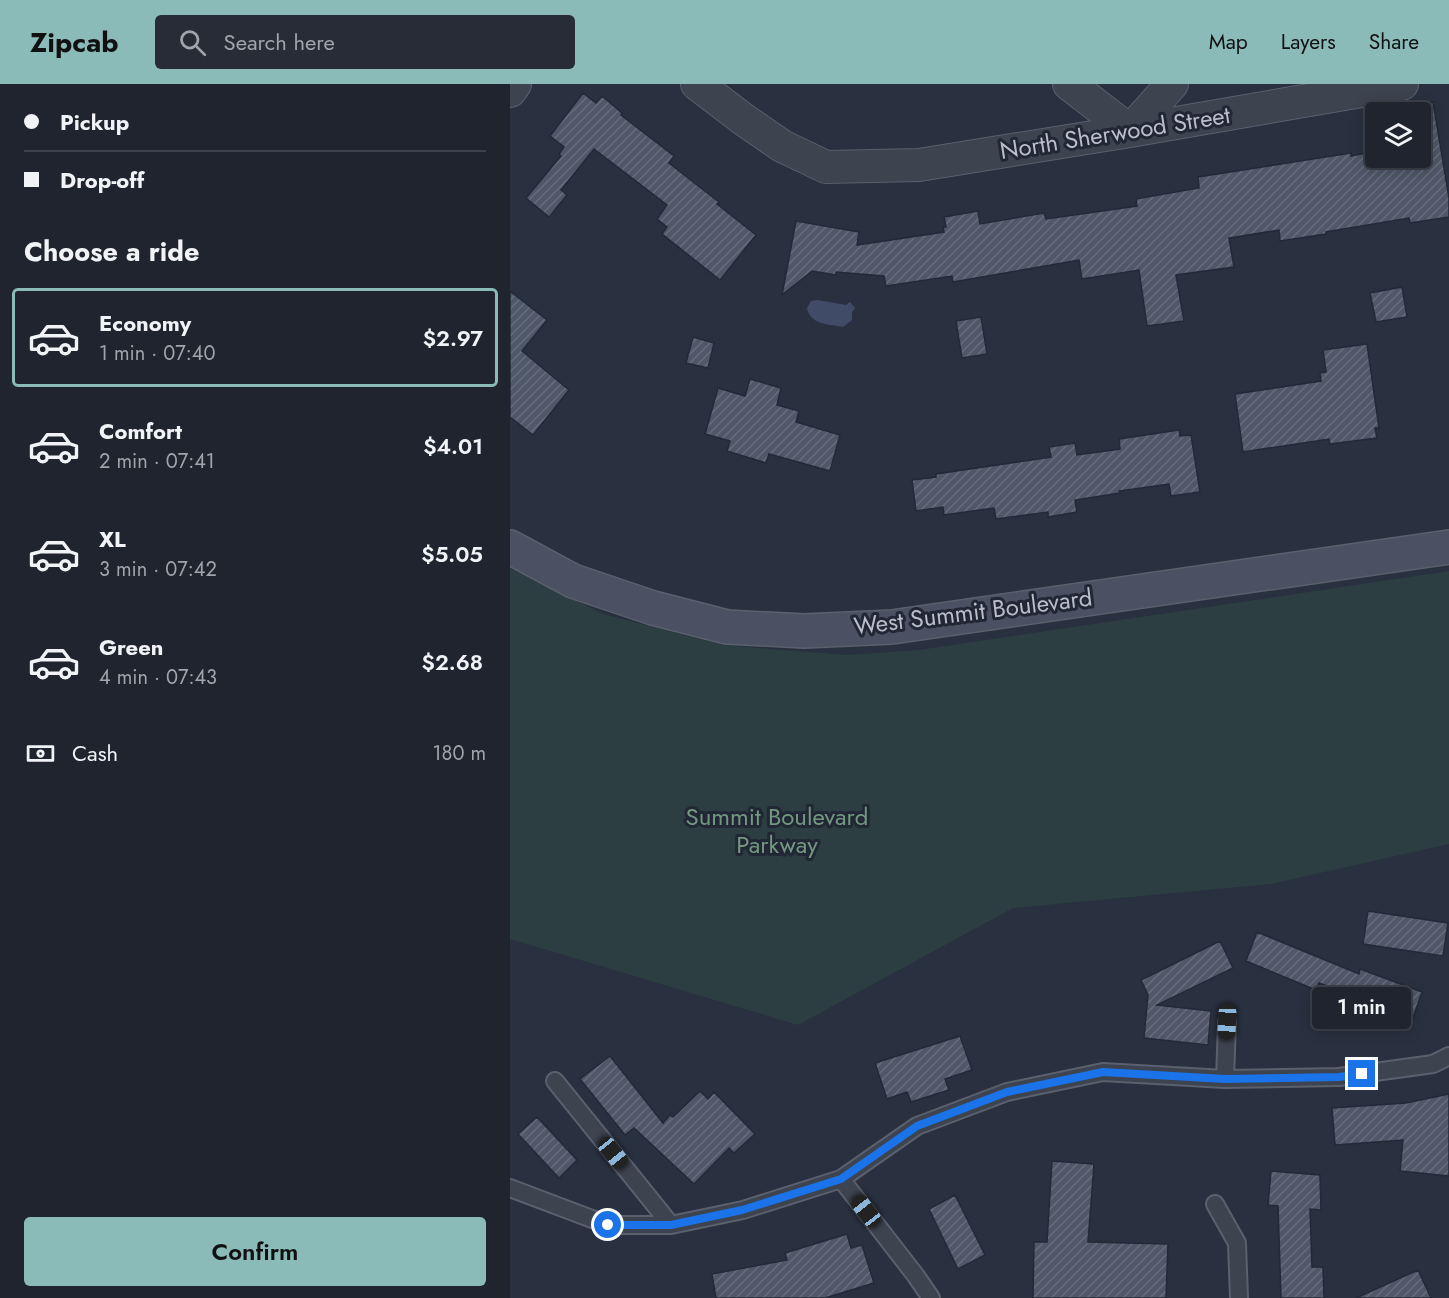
<!DOCTYPE html>
<meta charset="utf-8">
<style>
:root{--surface:#1f242f;--page:#272c37;--text:#f1f3f6;--muted:#a1a4aa;--line:#3c414b;--accent:#8bbbb9}
body{margin:0;font-family:Jost,sans-serif;background:var(--page);color:var(--text);height:100vh;display:flex;flex-direction:column;font-size:22px;white-space:nowrap}
*{box-sizing:border-box;margin:0}
p{font-size:20px;color:var(--muted)}
.icon{flex:none;width:33px;height:33px;fill:none;stroke:currentColor;stroke-width:2;stroke-linecap:round;stroke-linejoin:round}
.map{position:relative;flex:1;overflow:hidden}
.details{display:flex;flex-direction:column;background:var(--surface);width:510px}
.details>*{flex:none}
.guide{display:grid;align-content:center;height:132px;padding:0 24px;background:var(--surface)}
.buttons{position:absolute;left:855px;top:18px;display:grid;gap:12px}
.buttons a{display:grid;place-items:center;width:66px;height:66px;border-radius:6px;background:var(--surface);box-shadow:0 3px 15px #0003,0 0 0 2px var(--line);font-size:30px}
.end{position:absolute;width:27px;height:27px;margin:-14px;border:8px solid #1a73e8;background:#fff;box-shadow:0 0 0 3px #fff}
.from{border-radius:50%}
.bubble{position:absolute;height:42px;border-radius:6px;background:var(--surface);box-shadow:0 3px 15px #0003,0 0 0 2px var(--line);font-size:20px;font-weight:600;line-height:42px;text-align:center}
.car{position:absolute;width:18px;height:36px;margin:-18px -9px;border-radius:8px;box-shadow:0 0 4px 2px #0007;background:linear-gradient(#222 24%,#8ab4d8 0 40%,#222 0 76%,#8ab4d8 0 86%,#222 0)}
.guide b{display:flex;align-items:center;gap:21px;height:57px;font-size:22px}
.guide b+b{border-top:2px solid var(--line)}
.guide i{width:15px;height:15px;background:var(--text)}
ul{padding:0;list-style:none}
li{display:flex;align-items:center;gap:18px;height:99px;margin:0 12px 9px;padding:0 12px;border:3px solid transparent;border-radius:6px}
li div{flex:1}
li b{display:block;font-size:22px}
li em{font-style:normal;font-weight:600}
li.current{border-color:var(--accent)}
li>.icon{width:54px;height:54px;stroke-width:1.5}
h2{padding:0 24px;font-size:27px;line-height:72px}
.pay{display:flex;align-items:center;gap:15px;height:66px;padding:0 24px;font-size:22px}
.pay p{margin-inline-start:auto}
.cta{display:flex;gap:12px;margin-top:auto;padding:12px 24px}
.cta a{flex:1;height:69px;border-radius:6px;background:var(--accent);color:#111;font-size:24px;font-weight:600;line-height:69px;text-align:center}
header{display:flex;align-items:center;gap:36px;box-sizing:border-box;height:84px;padding:0 30px;background:var(--accent);color:#111}
header strong{font-size:28px}
nav{display:flex;gap:33px;margin-inline-start:auto;font-size:21px}
.search{width:420px;height:54px;background:var(--page);display:flex;align-items:center;gap:15px;box-sizing:border-box;padding:0 21px;border-radius:6px;color:var(--muted);font-size:22px}
main{display:flex;flex:1;min-height:0}
.map>svg:first-child{display:block}
.green{fill:#2c3e41}
.water{fill:#404c67}
.building{fill:url(#building-hatch);stroke:#232937;stroke-width:1.5}
.lines{fill:none;stroke-linecap:round;stroke-linejoin:round}
.lane-casing{stroke:#5a606d;stroke-width:20}
.street-casing{stroke:#5a606d;stroke-width:34}
.secondary-casing{stroke:#5a606d;stroke-width:36}
.lane{stroke:#3d434f;stroke-width:16}
.street{stroke:#3d434f;stroke-width:32}
.secondary{stroke:#4b5162;stroke-width:33}
.route{stroke:#1a73e8;stroke-width:8}
.labels{text-anchor:middle;stroke-width:6;stroke-linejoin:round;paint-order:stroke}
.street-label{font-size:24px;fill:#b9beca;stroke:#212735}
.park-label{font-size:24px;fill:#73987f;stroke:#212735}
</style>
<header>
<strong>Zipcab</strong>
<div class="search"><svg class="icon" aria-label="search" viewBox="0 0 24 24"><circle cx="10" cy="10" r="6"/><path d="M15 15l6 6"/></svg>Search here</div>
<nav><a>Map</a><a>Layers</a><a>Share</a></nav>
</header>
<main>
<section class="details">
<div class="guide">
<b><i class="from"></i>Pickup</b>
<b><i></i>Drop-off</b>
</div>
<h2>Choose a ride</h2>
<ul>
<li class="current"><svg class="icon" aria-label="car" viewBox="0 0 24 24"><path d="M5 17H2v-5l4-1 3-4h7l3 4 3 1v5h-3M9 17h6M6 11h13"/><circle cx="7" cy="17" r="2"/><circle cx="17" cy="17" r="2"/></svg><div><b>Economy</b><p>1 min · 07:40</p></div><em>$2.97</em></li>
<li><svg class="icon" aria-label="car" viewBox="0 0 24 24"><path d="M5 17H2v-5l4-1 3-4h7l3 4 3 1v5h-3M9 17h6M6 11h13"/><circle cx="7" cy="17" r="2"/><circle cx="17" cy="17" r="2"/></svg><div><b>Comfort</b><p>2 min · 07:41</p></div><em>$4.01</em></li>
<li><svg class="icon" aria-label="car" viewBox="0 0 24 24"><path d="M5 17H2v-5l4-1 3-4h7l3 4 3 1v5h-3M9 17h6M6 11h13"/><circle cx="7" cy="17" r="2"/><circle cx="17" cy="17" r="2"/></svg><div><b>XL</b><p>3 min · 07:42</p></div><em>$5.05</em></li>
<li><svg class="icon" aria-label="car" viewBox="0 0 24 24"><path d="M5 17H2v-5l4-1 3-4h7l3 4 3 1v5h-3M9 17h6M6 11h13"/><circle cx="7" cy="17" r="2"/><circle cx="17" cy="17" r="2"/></svg><div><b>Green</b><p>4 min · 07:43</p></div><em>$2.68</em></li>
</ul>
<div class="pay"><svg class="icon" aria-label="cash" viewBox="0 0 24 24"><path d="M3 7h18v10H3z"/><circle cx="12" cy="12" r="2"/></svg>Cash<p>180 m</p></div>
<div class="cta"><a>Confirm</a></div>
</section>
<div class="map">
<svg width="939" height="1214" viewBox="0 0 939 1214">
<defs>
<pattern id="building-hatch" width="6" height="6" patternUnits="userSpaceOnUse" patternTransform="scale(1.5)"><rect width="6" height="6" fill="#4f5768"/><path d="M-1 1l2-2M0 6l6-6M5 7l2-2" fill="none" stroke="#666d7c"/></pattern>
</defs>
<rect width="100%" height="100%" fill="#29303f"/>
<!-- green -->
<path class="green" d="M0,484L93,530L212,561L336,571L409,566L939,487V760L761,800L503,824L288,941L0,855Z"/>
<!-- water -->
<path class="water" d="M308,216L336,221L340,218L345,224L342,228V236L333,243C319,240 300,241 297,224L301,217Z"/>
<!-- building -->
<path class="building" d="M73,9L86,19L92,12L112,29L111,31L164,72L159,79L209,118L207,120L246,151L210,196L152,150L157,143L147,135L157,121L84,65L51,106L57,111L39,133L16,114L51,72L49,70L54,63L40,52Z
M923,18L939,114V133L900,139L899,134L816,148V150L770,157L769,146L719,154L724,183L666,191L674,237L637,242L629,186L572,195L569,176L443,198L442,192L376,202L374,192L326,188V191L302,187L272,211L286,137L349,148L347,161L434,148L433,143H436L434,133L468,127L470,140L534,129L536,135L627,122L626,115L689,104L688,93L841,69V72L861,68V74H910V19Z
M892,203L897,233L866,238L860,209Z
M0,207L37,236L12,267L59,306L23,351L0,333Z
M471,233L477,270L452,274L446,237Z
M183,253L204,259L198,284L176,279Z
M857,260L869,344H865L867,354L820,360L819,355L733,368L725,310L811,297L810,289L816,288L813,266Z
M240,295L271,304L267,321L289,327L286,338L330,351L320,387L259,370L256,379L217,367L220,357L195,350L208,304L235,312Z
M669,346L670,352L681,351L690,408L661,412L659,400L609,407L610,409L565,416L567,428L538,433V428L486,435L484,424L434,431L433,423L406,427L402,396L426,393V390L541,373L539,363L565,359L567,371L610,365L609,355Z
M858,827L938,839L933,872L853,860Z
M747,848L849,890L850,885L912,908L903,934L809,899L806,906L736,877Z
M710,857L723,884L647,921L701,927L698,961L634,954L638,911L631,896Z
M450,952L462,986L435,995L439,1006L401,1018L397,1008L377,1015L365,979Z
M100,972L153,1039L160,1031L163,1033L190,1007L198,1015L204,1008L245,1050L224,1069L219,1064L184,1100L124,1044L115,1051L70,995Z
M939,1010V1092L890,1087L893,1056L825,1061L822,1024L896,1019Z
M27,1033L67,1076L49,1094L8,1050Z
M542,1077L584,1080L578,1158L658,1160L656,1214H523L524,1158H537Z
M761,1087L810,1091L811,1126L800,1125L802,1183H813L814,1214H771L768,1122L758,1121Z
M445,1111L475,1171L448,1185L419,1125Z
M337,1150L341,1164L352,1161L364,1199L315,1214H206L202,1190L277,1176L275,1169Z
M908,1186L921,1214H846Z"/>
<g class="lines">
<defs>
<path id="lane" d="M715,995L717,938
M45,997L161,1141L233,1126L331,1095L406,1192L421,1214
M331,1095L407,1042L497,1008L593,988L715,995L829,993L923,980L939,972
M0,1104L98,1141H161
M705,1120L727,1159L729,1214"/>
<path id="street" d="M187,0L233,35L272,62L316,83L409,81L620,47L892,0
M559,0L620,47L662,0
M0,7L5,0"/>
<path id="secondary" d="M0,463L63,497L143,524L217,543L294,547L382,543L939,463"/>
</defs>
<!-- lane casing -->
<use href="#lane" class="lane-casing"/>
<!-- street casing -->
<use href="#street" class="street-casing"/>
<!-- secondary casing -->
<use href="#secondary" class="secondary-casing"/>
<!-- lane -->
<use href="#lane" class="lane"/>
<!-- street -->
<use href="#street" class="street"/>
<!-- secondary -->
<use href="#secondary" class="secondary"/>
</g>
<g class="lines">
<!-- route -->
<path class="route" d="M98,1141H161L232,1126L331,1095L407,1042L497,1008L593,988L715,995L829,993L852,990"/>
</g>
<g class="labels">
<!-- street labels -->
<g class="street-label">
<text transform="translate(605 49) rotate(-9)" y="8">North Sherwood Street</text>
<text transform="translate(463 528) rotate(-7)" y="8">West Summit Boulevard</text>
</g>
<!-- park labels -->
<g class="park-label">
<text x="267" y="741">Summit Boulevard<tspan x="267" dy="28">Parkway</tspan></text>
</g>
</g>
</svg>
<div class="buttons">
<a><svg class="icon" aria-label="layers" viewBox="0 0 24 24"><path d="M12 4l9 5-9 5-9-5zM3 14l9 5 9-5"/></svg></a>
</div>
<i class="end from" style="left:98px;top:1141px"></i>
<i class="end" style="left:852px;top:990px"></i>
<div class="bubble" style="left:802px;top:903px;width:99px">1 min</div>
<i class="car" style="left:717px;top:938px;rotate:183deg"></i>
<i class="car" style="left:103px;top:1069px;rotate:141deg"></i>
<i class="car" style="left:356px;top:1127px;rotate:322deg"></i>
</div>
</main>
